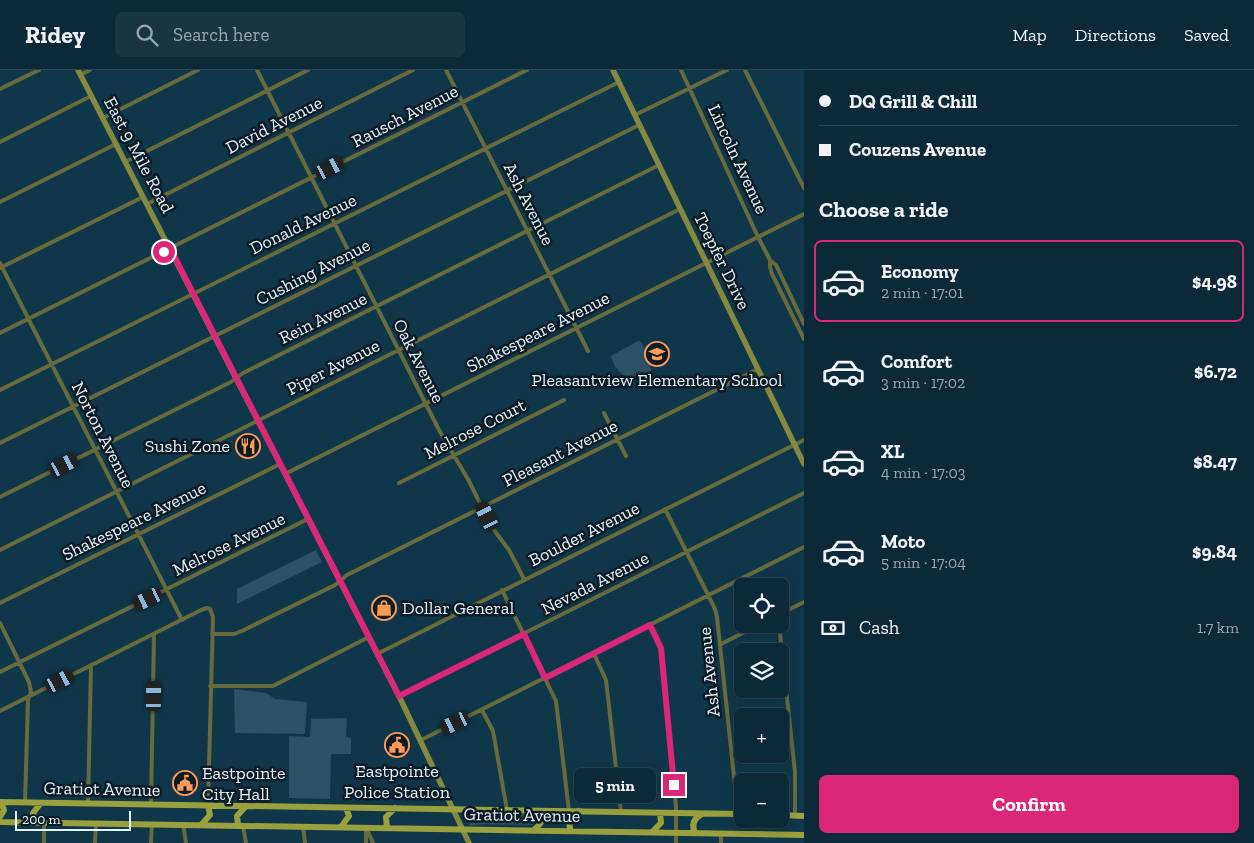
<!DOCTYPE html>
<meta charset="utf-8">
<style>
:root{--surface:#0c2937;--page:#1a3542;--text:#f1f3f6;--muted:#9aa6ad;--line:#2c4552;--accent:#db2777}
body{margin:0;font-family:"Zilla Slab",serif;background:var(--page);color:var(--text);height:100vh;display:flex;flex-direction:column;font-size:19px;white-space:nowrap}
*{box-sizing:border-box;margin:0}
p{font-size:16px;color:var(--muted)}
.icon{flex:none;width:28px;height:28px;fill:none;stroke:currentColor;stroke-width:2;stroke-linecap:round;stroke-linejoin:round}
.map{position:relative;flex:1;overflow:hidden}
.sheet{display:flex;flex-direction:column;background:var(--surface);width:450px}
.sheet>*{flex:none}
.banner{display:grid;align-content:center;height:110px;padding:0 15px;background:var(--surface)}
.buttons{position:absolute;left:734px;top:508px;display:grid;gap:10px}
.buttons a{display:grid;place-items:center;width:55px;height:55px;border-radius:8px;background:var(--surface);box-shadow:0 2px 8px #0003,0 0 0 1px var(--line);font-size:25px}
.scale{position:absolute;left:15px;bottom:12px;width:116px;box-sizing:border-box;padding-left:5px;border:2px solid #e5f5fe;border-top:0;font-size:14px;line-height:18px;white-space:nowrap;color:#e5f5fe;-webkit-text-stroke:4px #0d1c24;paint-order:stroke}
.end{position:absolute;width:22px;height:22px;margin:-11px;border:6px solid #db2777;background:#fff;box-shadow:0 0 0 2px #fff}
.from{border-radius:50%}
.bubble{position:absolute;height:35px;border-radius:8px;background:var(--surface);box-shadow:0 2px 8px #0003,0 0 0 1px var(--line);font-size:16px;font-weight:700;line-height:35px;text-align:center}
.car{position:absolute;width:15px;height:30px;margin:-15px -8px;border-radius:6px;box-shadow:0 0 4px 1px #0007;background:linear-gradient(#222 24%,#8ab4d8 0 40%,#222 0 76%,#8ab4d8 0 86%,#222 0)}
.banner b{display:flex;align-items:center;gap:18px;height:48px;font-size:19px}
.banner b+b{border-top:1px solid var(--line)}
.banner i{width:12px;height:12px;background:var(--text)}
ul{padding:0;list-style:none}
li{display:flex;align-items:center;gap:15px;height:82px;margin:0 10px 8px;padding:0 5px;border:2px solid transparent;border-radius:8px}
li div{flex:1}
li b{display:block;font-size:19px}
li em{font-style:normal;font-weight:700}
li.active{border-color:var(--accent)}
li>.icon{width:45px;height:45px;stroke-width:1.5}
h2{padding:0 15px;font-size:22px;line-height:60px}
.pay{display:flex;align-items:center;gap:12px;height:55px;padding:0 15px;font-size:19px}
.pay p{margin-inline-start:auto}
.cta{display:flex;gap:10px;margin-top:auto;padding:10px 15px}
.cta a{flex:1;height:58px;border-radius:8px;background:var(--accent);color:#fff;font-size:20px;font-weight:700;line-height:58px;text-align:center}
header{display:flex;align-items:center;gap:30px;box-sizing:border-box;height:70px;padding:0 25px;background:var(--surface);border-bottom:1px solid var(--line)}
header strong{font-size:24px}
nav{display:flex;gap:28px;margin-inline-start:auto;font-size:18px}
.search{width:350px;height:45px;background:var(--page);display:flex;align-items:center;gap:12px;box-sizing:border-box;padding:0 18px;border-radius:8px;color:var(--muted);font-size:19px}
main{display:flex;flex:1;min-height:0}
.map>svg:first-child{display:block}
.green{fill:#2b5165}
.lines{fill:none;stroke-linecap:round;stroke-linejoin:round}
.street{stroke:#676a3d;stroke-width:4}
.secondary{stroke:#84893f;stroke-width:5.5}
.primary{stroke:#9aa03d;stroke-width:6}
.route{stroke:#db2777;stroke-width:6}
.labels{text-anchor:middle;stroke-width:5;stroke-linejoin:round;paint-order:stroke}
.street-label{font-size:18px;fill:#e5f5fe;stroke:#0d1c24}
.poi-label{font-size:18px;fill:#e5f5fe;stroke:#0d1c24}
</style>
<header>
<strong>Ridey</strong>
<div class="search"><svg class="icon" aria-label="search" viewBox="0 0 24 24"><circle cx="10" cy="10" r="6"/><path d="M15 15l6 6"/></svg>Search here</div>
<nav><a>Map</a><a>Directions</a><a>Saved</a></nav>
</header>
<main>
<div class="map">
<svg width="804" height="773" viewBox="0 0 804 773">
<rect width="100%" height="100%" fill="#103749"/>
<!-- green -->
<path class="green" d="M638,271L641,272L647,284L652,303C634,314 616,307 611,286Z
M316,480L322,492L237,534V519Z
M234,619L266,623L275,629L307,632L305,664L235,663Z
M347,648L346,667L351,668V684H331L330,729L289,728V666L310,667L311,649Z
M465,743L536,744L539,748L537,753L532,755L482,754L470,756Z"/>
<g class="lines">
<!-- street -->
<path class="street" d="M257,0L439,360L469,411L491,456L509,480L524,509
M446,0L588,281
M681,0L758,167L770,190L776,195L804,254
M745,0L804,118
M80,5L90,0
M0,19L39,0
M635,45L727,0
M103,48L198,0
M0,72L91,26
M125,92L308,0
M0,132L116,74
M147,134L413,0
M770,190V197L772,204L804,269
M0,193L182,550
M0,198L143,127
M0,263L527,0
M0,320L619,12
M604,343L626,386
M0,373L639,55
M285,404L804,144
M399,413L564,330
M0,427L231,312L243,303L659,95
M665,439L715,539L717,547L738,744
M0,480L680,139
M502,520L556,631L569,741
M0,533L280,394
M780,544L804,532
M0,553L29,612L31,622L28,630L25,733
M779,554L795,702V745
M650,555L661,578V583L676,736V773
M212,564H234L242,561L335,515L347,505L758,299
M721,574L761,554
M377,584L804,370
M594,584L606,610L621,742
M0,602L308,449
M210,616H273L369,567
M399,626L804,423
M482,640L493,661L507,740
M0,641L201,540L207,538L210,539L213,547L208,735
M421,670L804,477
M88,734L91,595
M151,735L154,564
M183,754L186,773
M243,756L246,773
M303,756L305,773
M366,757L373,773
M366,758V773
M721,763V773
M44,773V753
M95,773L96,753
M151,773L152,754"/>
<!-- secondary -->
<path class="secondary" d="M78,0L399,626L469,773
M613,0L804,394"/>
<!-- primary -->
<path class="primary" d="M0,732L742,744
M780,745L804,746
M0,747L4,740L1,732
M0,752L804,765
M35,752L33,743L41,733
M201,755L210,745L208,735
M238,755L237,746L246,736
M341,757L349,746L346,738
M387,758L386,747L395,738
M534,760C541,754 544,750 540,741
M571,761C567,752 571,746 578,741
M652,762L661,753L660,743
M695,763C691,754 694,748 702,744"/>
</g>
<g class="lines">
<!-- route -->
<path class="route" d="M164,182L170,178L399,626L524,564L545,608L650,555L661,578L674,715"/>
</g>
<!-- icons -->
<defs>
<symbol id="school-ring" viewBox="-11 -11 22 22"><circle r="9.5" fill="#0d1c24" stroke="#fe9b59" stroke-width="1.5"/><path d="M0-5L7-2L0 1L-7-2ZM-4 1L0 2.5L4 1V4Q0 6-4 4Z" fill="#fe9b59"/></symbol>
<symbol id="restaurant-ring" viewBox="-11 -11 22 22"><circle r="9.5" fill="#0d1c24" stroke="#fe9b59" stroke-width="1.5"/><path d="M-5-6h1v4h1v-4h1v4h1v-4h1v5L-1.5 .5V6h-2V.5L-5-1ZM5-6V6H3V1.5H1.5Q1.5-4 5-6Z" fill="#fe9b59"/></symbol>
<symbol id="shop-ring" viewBox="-11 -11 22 22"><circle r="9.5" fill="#0d1c24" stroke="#fe9b59" stroke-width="1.5"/><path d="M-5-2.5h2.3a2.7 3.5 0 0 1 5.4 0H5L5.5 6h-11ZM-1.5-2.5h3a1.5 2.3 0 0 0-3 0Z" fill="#fe9b59"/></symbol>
<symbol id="civic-ring" viewBox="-11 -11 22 22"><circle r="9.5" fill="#0d1c24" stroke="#fe9b59" stroke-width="1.5"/><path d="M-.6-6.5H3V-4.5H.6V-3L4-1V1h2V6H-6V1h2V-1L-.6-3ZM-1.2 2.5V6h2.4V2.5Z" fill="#fe9b59"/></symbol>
</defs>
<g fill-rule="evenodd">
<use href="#school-ring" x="643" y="270" width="28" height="28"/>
<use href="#restaurant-ring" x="234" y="362" width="28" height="28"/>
<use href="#shop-ring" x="370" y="524" width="28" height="28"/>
<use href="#civic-ring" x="383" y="661" width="28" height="28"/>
<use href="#civic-ring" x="171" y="699" width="28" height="28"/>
</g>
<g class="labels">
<!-- street labels -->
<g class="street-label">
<text transform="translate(405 46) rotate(-27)" y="6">Rausch Avenue</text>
<text transform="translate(274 55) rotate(-27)" y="6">David Avenue</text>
<text transform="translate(139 85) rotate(62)" y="6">East 9 Mile Road</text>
<text transform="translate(738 89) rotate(65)" y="6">Lincoln Avenue</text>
<text transform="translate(529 134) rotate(63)" y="6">Ash Avenue</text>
<text transform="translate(303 154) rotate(-26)" y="6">Donald Avenue</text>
<text transform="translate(722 191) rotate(64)" y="6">Toepfer Drive</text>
<text transform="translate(313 202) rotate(-27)" y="6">Cushing Avenue</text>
<text transform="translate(323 248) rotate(-26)" y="6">Rein Avenue</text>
<text transform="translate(538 262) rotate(-27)" y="6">Shakespeare Avenue</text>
<text transform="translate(419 291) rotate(63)" y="6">Oak Avenue</text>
<text transform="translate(333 297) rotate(-27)" y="6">Piper Avenue</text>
<text transform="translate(475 359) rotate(-27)" y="6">Melrose Court</text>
<text transform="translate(103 365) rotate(63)" y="6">Norton Avenue</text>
<text transform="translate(560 383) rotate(-27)" y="6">Pleasant Avenue</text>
<text transform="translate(134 451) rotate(-26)" y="6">Shakespeare Avenue</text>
<text transform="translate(584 464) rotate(-27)" y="6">Boulder Avenue</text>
<text transform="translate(229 474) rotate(-26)" y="6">Melrose Avenue</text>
<text transform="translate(595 513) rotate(-27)" y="6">Nevada Avenue</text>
<text transform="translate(709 602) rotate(-96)" y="6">Ash Avenue</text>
<text transform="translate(102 719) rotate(1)" y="6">Gratiot Avenue</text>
<text transform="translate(522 745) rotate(1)" y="6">Gratiot Avenue</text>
</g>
<!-- poi labels -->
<g class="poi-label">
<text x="657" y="316">Pleasantview Elementary School</text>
<text x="230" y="382" text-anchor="end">Sushi Zone</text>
<text x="402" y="544" text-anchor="start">Dollar General</text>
<text x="397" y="707">Eastpointe<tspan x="397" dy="21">Police Station</tspan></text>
<text x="202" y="709" text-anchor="start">Eastpointe<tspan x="202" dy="21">City Hall</tspan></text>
</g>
</g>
</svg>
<div class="buttons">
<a><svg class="icon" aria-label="locate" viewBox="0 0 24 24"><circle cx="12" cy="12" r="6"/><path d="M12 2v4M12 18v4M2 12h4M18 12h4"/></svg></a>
<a><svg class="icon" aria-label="layers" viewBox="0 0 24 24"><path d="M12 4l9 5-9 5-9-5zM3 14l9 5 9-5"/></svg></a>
<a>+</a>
<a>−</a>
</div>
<div class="scale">200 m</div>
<i class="end from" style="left:164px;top:182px"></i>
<i class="end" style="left:674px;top:715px"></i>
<div class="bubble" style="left:574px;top:698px;width:82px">5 min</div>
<i class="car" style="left:330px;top:98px;rotate:63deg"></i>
<i class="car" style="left:64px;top:395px;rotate:63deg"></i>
<i class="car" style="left:487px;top:446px;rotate:334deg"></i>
<i class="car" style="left:148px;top:529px;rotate:244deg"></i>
<i class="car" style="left:60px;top:611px;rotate:63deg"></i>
<i class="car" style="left:154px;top:626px;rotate:1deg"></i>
<i class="car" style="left:455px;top:653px;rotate:244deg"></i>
</div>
<section class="sheet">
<div class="banner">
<b><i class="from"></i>DQ Grill &amp; Chill</b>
<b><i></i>Couzens Avenue</b>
</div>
<h2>Choose a ride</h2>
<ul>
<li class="active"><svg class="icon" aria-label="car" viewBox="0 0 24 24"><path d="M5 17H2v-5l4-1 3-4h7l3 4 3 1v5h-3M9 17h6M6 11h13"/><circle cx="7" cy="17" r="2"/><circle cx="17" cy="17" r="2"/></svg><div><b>Economy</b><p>2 min · 17:01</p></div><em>$4.98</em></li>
<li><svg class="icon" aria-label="car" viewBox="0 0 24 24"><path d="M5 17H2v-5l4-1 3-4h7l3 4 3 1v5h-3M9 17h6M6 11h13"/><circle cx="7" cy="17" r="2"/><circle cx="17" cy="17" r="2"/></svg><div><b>Comfort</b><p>3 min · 17:02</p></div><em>$6.72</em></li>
<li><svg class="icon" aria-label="car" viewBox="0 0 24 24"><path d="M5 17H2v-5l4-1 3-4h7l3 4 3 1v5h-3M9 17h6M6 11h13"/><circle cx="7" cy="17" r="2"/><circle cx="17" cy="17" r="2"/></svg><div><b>XL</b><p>4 min · 17:03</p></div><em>$8.47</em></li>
<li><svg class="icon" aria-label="car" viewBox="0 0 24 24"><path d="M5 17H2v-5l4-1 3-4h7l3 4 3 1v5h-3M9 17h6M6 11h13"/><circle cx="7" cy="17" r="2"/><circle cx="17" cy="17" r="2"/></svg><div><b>Moto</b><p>5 min · 17:04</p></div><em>$9.84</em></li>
</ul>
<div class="pay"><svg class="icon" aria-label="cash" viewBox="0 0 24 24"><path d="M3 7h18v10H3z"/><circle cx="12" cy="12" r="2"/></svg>Cash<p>1.7 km</p></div>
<div class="cta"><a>Confirm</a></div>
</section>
</main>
